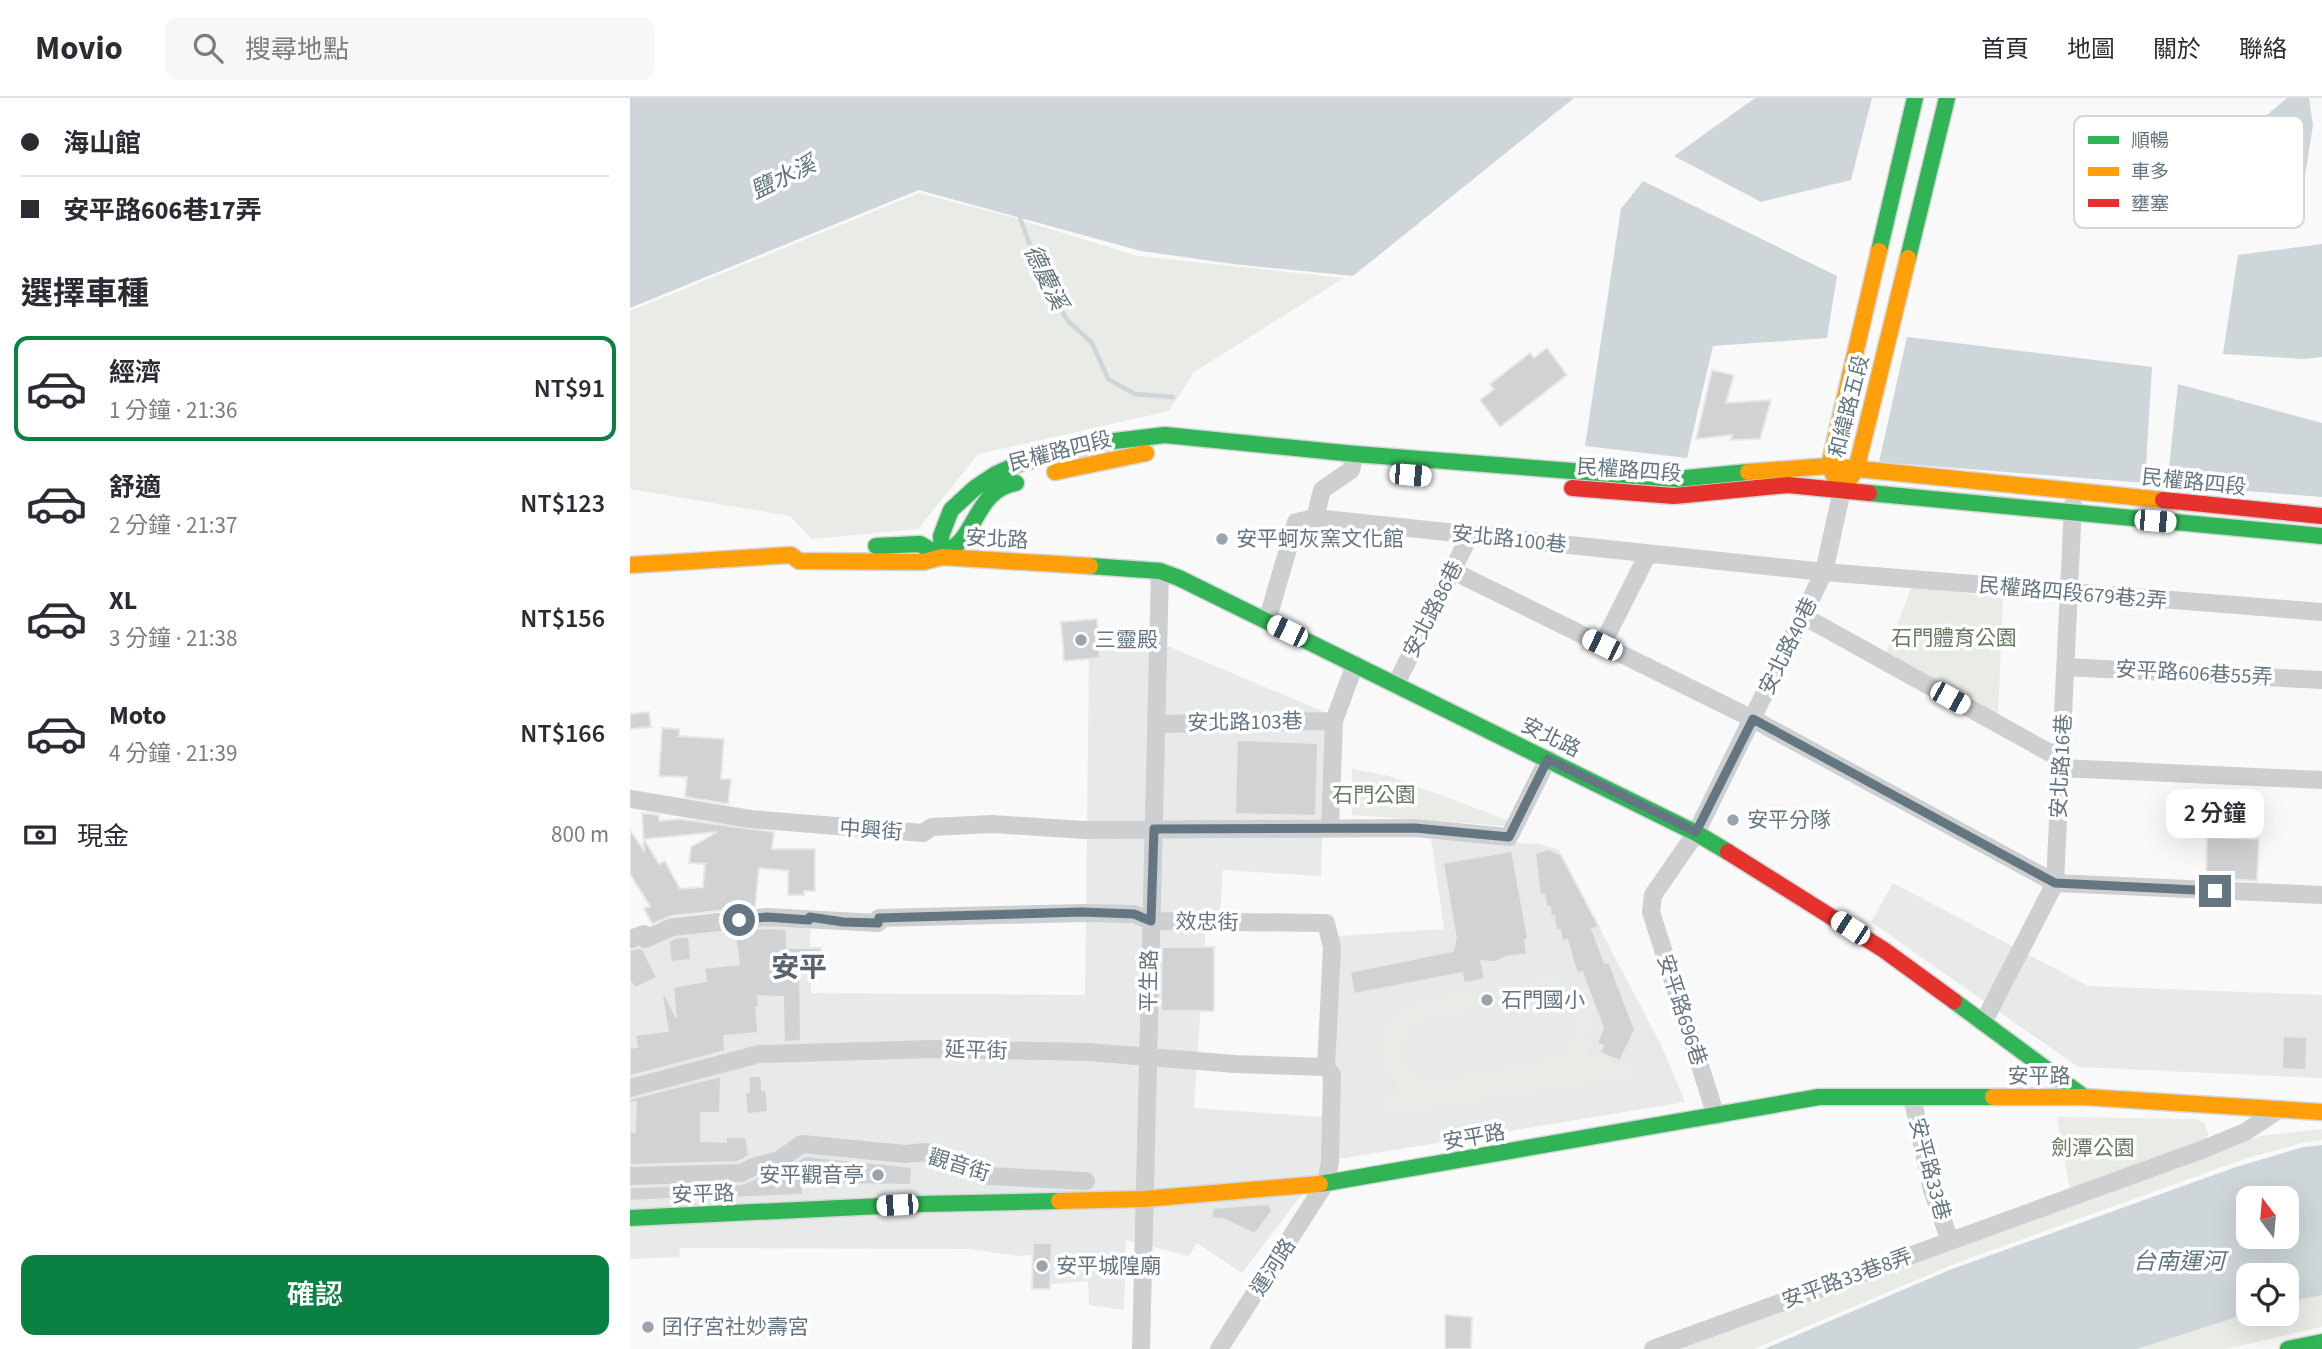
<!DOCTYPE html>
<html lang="zh-TW">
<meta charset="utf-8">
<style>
:root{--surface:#fff;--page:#f7f7f7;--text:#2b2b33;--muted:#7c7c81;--line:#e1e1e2;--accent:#0b8043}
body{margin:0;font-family:"Source Sans 3","Noto Sans TC",sans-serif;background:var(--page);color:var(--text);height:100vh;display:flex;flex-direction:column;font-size:26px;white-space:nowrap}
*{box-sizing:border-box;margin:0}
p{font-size:23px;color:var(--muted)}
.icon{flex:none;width:38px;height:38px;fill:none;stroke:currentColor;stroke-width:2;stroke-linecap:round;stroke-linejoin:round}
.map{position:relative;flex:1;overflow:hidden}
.drawer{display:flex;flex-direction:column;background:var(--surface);width:630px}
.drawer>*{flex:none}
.banner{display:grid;align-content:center;height:154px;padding:0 21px;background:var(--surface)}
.needle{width:46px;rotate:344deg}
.controls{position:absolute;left:1606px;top:1088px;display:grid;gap:14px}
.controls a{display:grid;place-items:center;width:63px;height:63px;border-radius:14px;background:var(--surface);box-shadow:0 7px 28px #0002;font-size:35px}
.end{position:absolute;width:32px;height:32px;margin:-16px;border:9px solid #657683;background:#fff;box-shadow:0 0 0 4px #fff}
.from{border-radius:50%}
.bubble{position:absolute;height:49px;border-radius:14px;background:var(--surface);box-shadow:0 7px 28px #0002;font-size:23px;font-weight:600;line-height:49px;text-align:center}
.car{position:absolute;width:21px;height:42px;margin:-21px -10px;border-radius:9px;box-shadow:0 0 5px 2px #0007;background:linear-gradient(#fff 24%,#345 0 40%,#fff 0 76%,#345 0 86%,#fff 0)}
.banner b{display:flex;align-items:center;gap:24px;height:66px;font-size:26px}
.banner b+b{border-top:2px solid var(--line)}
.banner i{width:18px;height:18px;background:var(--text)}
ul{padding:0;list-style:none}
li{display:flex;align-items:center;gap:21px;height:105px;margin:0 14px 10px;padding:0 7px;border:4px solid transparent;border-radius:14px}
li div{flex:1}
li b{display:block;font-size:26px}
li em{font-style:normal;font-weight:600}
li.current{border-color:var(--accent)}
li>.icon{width:63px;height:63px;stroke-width:1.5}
h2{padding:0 21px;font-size:32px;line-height:84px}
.pay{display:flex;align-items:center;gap:18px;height:77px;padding:0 21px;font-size:26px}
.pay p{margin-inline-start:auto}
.action{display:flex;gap:14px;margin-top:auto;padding:14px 21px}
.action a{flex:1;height:80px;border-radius:14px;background:var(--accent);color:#fff;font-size:28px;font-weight:600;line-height:80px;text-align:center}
header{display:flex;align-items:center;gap:42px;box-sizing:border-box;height:98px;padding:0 35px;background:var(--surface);border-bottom:2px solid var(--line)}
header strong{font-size:33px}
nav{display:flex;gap:38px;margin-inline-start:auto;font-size:24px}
.search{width:490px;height:63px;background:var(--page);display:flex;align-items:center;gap:18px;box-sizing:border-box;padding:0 24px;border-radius:14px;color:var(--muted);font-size:26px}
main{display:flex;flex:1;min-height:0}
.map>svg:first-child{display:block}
.built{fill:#e8e9e9}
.green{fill:#e8ebe6;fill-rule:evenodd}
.water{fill:#ced6d9;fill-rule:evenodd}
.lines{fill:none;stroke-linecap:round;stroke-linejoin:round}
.stream{stroke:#ced6d9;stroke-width:4.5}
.building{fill:#d0d2d3;stroke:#e8e8e8;stroke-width:2;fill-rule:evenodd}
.fast-casing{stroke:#d5d6d7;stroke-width:19}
.slow-casing{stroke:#d5d6d7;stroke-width:19}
.jam-casing{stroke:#d5d6d7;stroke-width:19}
.street{stroke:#cecfd0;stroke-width:18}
.fast{stroke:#30b455;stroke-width:16}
.slow{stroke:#ff9f0a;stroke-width:16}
.jam{stroke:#e5322d;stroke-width:16}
.route{stroke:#657683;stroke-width:9}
.poi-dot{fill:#99a4ac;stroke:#fff;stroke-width:2.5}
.labels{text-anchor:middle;stroke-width:7;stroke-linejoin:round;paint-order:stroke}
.street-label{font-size:21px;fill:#657683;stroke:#fff}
.poi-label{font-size:21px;fill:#657683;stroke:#fff;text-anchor:start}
.park-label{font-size:21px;fill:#687a64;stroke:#fff}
.water-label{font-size:23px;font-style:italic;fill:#60757c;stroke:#fff}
.district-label{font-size:28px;font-weight:bold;fill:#57646e;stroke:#fff}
.key{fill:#fff;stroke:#d1d6da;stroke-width:2}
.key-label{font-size:19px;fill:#657683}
</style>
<header>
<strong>Movio</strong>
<div class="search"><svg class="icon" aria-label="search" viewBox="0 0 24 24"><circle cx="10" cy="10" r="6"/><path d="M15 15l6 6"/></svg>搜尋地點</div>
<nav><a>首頁</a><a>地圖</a><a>關於</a><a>聯絡</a></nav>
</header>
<main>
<section class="drawer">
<div class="banner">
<b><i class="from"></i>海山館</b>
<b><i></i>安平路606巷17弄</b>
</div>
<h2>選擇車種</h2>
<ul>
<li class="current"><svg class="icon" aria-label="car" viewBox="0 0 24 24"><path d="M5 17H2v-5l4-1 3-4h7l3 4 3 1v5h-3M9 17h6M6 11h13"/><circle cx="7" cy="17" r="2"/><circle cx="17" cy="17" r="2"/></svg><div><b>經濟</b><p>1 分鐘 · 21:36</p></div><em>NT$91</em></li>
<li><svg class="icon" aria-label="car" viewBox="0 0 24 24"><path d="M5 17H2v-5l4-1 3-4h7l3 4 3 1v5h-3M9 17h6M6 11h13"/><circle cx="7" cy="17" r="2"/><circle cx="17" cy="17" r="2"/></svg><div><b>舒適</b><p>2 分鐘 · 21:37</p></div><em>NT$123</em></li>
<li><svg class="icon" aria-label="car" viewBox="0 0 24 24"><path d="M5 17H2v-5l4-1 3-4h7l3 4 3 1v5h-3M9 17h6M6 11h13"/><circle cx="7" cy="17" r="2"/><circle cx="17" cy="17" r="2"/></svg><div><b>XL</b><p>3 分鐘 · 21:38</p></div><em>NT$156</em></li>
<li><svg class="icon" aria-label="car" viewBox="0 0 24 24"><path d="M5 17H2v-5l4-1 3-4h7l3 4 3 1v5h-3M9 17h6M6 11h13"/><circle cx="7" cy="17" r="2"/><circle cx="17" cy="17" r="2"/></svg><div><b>Moto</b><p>4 分鐘 · 21:39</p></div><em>NT$166</em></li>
</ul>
<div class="pay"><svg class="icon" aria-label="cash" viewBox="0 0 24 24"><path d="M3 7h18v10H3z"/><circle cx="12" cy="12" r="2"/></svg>現金<p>800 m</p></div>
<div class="action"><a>確認</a></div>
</section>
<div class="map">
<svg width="1692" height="1251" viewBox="0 0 1692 1251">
<rect width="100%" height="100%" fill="#f9f9f9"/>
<!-- built -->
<path class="built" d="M540,549L692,613L696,627L691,778L593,772L590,813H577L564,1010L693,1019L692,1070L612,1175L567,1145L559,1158L496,1142L494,1212L459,1207L458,1183L406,1188L404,1157L388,1158L339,1151L50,1150L49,1159L0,1161V848L28,839L180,819L181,895L455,897L459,556L481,550Z
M801,741L910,746L929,752L1033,951L1055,1004L709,1061L703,966L709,838L814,831Z
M1263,785L1458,888L1692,897V980L1448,969L1241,824Z"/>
<!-- green -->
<path class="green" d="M289,95L378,118L508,158L714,180L564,274L539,313L348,356L288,431L182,441L160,418L0,391V213Z
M1282,488L1373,500L1368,619L1256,555Z
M722,671L759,678L880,723L875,728L722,717Z
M930,881C963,898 969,924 955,957L999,970L1001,978L753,1016L752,999L776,995C752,974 741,944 766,918C770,913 778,909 784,906L912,882ZM915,899C949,905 957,936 932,960L805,984C765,978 760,943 791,920Z
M1427,1019L1565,1021L1574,1025L1578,1036L1576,1042L1440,1092Z
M1692,1031V1042L1673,1045L1617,1060L1329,1164L1124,1251H1041L1630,1038Z
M1692,1196V1229L1596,1251H1496L1619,1215L1657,1216V1204Z"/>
<!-- water -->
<path class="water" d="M0,0H944L723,178L603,166L511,153L289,92L0,210Z
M1125,0H1242L1221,82L1131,104L1044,58Z
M1657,0H1679L1683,27L1672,97L1605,108L1631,22Z
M1013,83L1207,178L1197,240L1083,248L1057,360L955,348L991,111Z
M1692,146V259L1673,261L1593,256L1608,157Z
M1277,239L1522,269L1515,385L1249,364Z
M1548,286L1692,325V399L1537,387Z
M1692,1047V1197L1657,1204V1178H1619V1215L1507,1251H1134L1322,1171L1606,1069L1673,1049ZM1619,1101H1657V1139H1619Z"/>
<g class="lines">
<!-- stream -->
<path class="stream" d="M388,114L407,167L437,222L462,245L478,281L505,296L543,299"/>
</g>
<!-- building -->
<path class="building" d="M917,250L937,277L870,329L850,302L864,291L860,286L900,255L904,260Z
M1082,272L1104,277L1096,305L1141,302L1130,341L1101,342L1102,337L1066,341Z
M467,521L470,560L434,563L431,524Z
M19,614L21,629L0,631V616Z
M32,630L49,631V638L94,641L91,681H101L98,706L55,699L57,679L29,678Z
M607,642L688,645L686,718L605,716Z
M12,715L29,717V723L50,721L144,734L142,751H185V793H174V797H158V773L129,770L125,809L41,818L22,826L14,811L20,808L0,776V732L14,753ZM87,734L61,749L59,765L75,766L73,789L50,791L35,763L29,766L14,741Z
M1577,739L1629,741L1627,783L1576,780Z
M919,751L931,757L969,829L962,831L975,865L979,864L1005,932L990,963L970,955L973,948L967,945L973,930L952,874L947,875L937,842L932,843L930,832H926L924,818L921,819L920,809H917L914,796L910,797L905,755Z
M882,753L898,841L895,842L897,856L875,859L866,864L851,863L855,881L834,885L832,875L724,896L720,874L823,853L826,840L813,765Z
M137,830L156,831L157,850H191L190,873H170L171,943L154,944L153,899L128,898L129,910H126L128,935L94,938L95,953L0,978V950L7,949L5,937L38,933L32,897H35L46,919L43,889L76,883L74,870L109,866L105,836L59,840L61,862L41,864L39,843L45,840Z
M532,849H584V913H531Z
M9,850L13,852L27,880L5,890L0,883V852Z
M1653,938L1677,939L1676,972L1652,971Z
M91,978L90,1015H71V1043L96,1044V1039H116L119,1058L108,1064L0,1067V1033L5,1034L6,1004L0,1005V1001Z
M119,978H131L132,992H136L138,1014L117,1016L115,994H119Z
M175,1058L282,1069L281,1087L207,1086V1091L192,1090L172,1072L173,1097L94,1100L93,1098L0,1103V1089L112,1086L127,1080L149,1075Z
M639,1106L642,1113L625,1136L593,1121L582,1120V1110Z
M403,1145H422L420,1191H402Z
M815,1217L842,1219L841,1251H815Z"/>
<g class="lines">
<defs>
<path id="fast" d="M1249,153L1285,0
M1278,160L1317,0
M1239,395L1692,438
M246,448L290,446L312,459
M312,459L311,438L321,412L345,390L366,376L388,366L468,345L535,337L725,356L1046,381L1118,374
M312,459C319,453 328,447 333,440C349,419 354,391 386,385
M460,468L530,473L549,480L1066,735L1098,754
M1324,903L1454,999
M690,1086L1189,999H1363
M0,1120L293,1106L429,1103
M1658,1251L1692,1244"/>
<path id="slow" d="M425,374L516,355
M1118,374L1199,368L1533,402
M1207,383L1199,368L1249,153
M1218,383L1226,372L1278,160
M0,467L161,457L169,463L293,464L312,459L460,468
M1363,999H1454L1692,1014
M429,1103L514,1101L690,1086"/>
<path id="jam" d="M942,390L1044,398L1158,387L1239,395
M1533,402L1692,418
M1098,754L1254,852L1324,903"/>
</defs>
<!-- fast casing -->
<use href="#fast" class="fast-casing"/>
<!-- slow casing -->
<use href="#slow" class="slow-casing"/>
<!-- jam casing -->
<use href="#jam" class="jam-casing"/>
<!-- street -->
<path class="street" d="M685,420L692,392L721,372L725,356
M823,473L1123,621L1425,785L1692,797
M1173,518L1431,661
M637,523L666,424L685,420L1194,474L1692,514
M972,547L1018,456
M1435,569L1692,582
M766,586L840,437
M526,626L704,623L725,566
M1431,670L1692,682
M0,701L120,721L293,735L302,729L362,726L454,732L785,730L879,739L918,661
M700,730L704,623
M0,841L14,836L15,841L42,829L137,819L248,825L249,820L452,815L504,816L521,823L696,825L702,849L696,969L702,977L700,1065L695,1086L589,1251
M1353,925L1425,785L1443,407
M0,990L129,956L304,951L458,954L605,966L696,969
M1282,999L1302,1092L1320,1143
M1086,1018L1021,814L1023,797L1066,735L1194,474L1212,392
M0,1078L111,1075L123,1069L149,1062L172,1046L275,1056L296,1054L359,1078L456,1083
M511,1251L530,473
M1023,1251L1574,1051L1615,1034L1650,1011"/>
<!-- fast -->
<use href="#fast" class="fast"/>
<!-- slow -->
<use href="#slow" class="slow"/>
<!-- jam -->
<use href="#jam" class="jam"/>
</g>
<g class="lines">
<!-- route -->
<path class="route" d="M109,822L137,819L179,822L180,819L213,824L248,825L249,820L452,814L504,816L521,823L524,731L785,730L879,739L918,661L1066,734L1123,621L1425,785L1585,793"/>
</g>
<!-- markers -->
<g class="poi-dot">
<circle cx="592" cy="441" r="7"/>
<circle cx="451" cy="542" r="7"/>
<circle cx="1103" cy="722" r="7"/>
<circle cx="857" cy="902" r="7"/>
<circle cx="248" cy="1077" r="7"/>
<circle cx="412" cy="1168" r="7"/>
<circle cx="18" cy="1229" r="7"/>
</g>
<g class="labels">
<!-- street labels -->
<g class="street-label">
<text transform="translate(1219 308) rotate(-76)" y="7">和緯路五段</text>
<text transform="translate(430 353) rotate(-14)" y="7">民權路四段</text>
<text transform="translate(999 372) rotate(4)" y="7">民權路四段</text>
<text transform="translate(1564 384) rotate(6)" y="7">民權路四段</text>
<text transform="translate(367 441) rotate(3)" y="7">安北路</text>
<text transform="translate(879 441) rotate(6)" y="7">安北路100巷</text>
<text transform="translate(1443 495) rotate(5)" y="7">民權路四段679巷2弄</text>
<text transform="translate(803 511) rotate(-63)" y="7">安北路86巷</text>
<text transform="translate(1158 548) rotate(-64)" y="7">安北路40巷</text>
<text transform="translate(1564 575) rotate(3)" y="7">安平路606巷55弄</text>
<text transform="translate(615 624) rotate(-1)" y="7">安北路103巷</text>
<text transform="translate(921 639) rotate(26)" y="7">安北路</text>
<text transform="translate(1431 668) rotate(-87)" y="7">安北路16巷</text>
<text transform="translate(241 732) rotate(4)" y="7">中興街</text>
<text transform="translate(577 824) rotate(1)" y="7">效忠街</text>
<text transform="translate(519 883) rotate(-89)" y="7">平生路</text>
<text transform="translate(1052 912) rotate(72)" y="7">安平路696巷</text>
<text transform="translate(346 952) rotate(2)" y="7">延平街</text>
<text x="1409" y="985">安平路</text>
<text transform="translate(844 1039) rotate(-10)" y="7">安平路</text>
<text transform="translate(329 1067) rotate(17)" y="7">觀音街</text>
<text transform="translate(1300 1071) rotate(75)" y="7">安平路33巷</text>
<text transform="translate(73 1096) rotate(-2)" y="7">安平路</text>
<text transform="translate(643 1169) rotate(-57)" y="7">運河路</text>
<text transform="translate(1217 1180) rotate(-20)" y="7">安平路33巷8弄</text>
</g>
<!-- poi labels -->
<g class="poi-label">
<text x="606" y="448">安平蚵灰窯文化館</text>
<text x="465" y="549">三靈殿</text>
<text x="1117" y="729">安平分隊</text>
<text x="871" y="909">石門國小</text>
<text x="234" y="1084" text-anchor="end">安平觀音亭</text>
<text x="426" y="1175">安平城隍廟</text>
<text x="32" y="1236">囝仔宮社妙壽宮</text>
</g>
<!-- park labels -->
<g class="park-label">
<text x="1324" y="547">石門體育公園</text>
<text x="744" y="704">石門公園</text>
<text x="1463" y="1057">劍潭公園</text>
</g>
<!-- water labels -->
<g class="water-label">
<text transform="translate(153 79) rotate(-26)" y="8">鹽水溪</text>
<text transform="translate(416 179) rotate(64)" y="8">德慶溪</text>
<text x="1549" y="1171">台南運河</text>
</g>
<!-- district labels -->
<g class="district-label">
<text x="169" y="879">安平</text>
</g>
</g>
<!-- legend -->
<rect x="1444" y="18" width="230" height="112" rx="10" class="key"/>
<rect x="1458" y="38" width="31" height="8" fill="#30b455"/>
<rect x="1458" y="69" width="31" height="9" fill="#ff9f0a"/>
<rect x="1458" y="101" width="31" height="8" fill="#e5322d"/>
<g class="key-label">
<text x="1501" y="49">順暢</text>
<text x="1501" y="80">車多</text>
<text x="1501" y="112">壅塞</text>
</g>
</svg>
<div class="controls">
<a><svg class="needle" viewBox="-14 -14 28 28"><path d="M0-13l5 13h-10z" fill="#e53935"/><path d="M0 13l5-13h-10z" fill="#7c7c81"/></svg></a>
<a><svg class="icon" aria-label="locate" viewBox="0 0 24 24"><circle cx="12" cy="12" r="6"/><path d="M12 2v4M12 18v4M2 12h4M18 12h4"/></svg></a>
</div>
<i class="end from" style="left:109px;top:822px"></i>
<i class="end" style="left:1585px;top:793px"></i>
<div class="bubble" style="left:1536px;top:691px;width:98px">2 分鐘</div>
<i class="car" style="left:780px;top:377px;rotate:95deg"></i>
<i class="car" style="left:1525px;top:423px;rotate:95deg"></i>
<i class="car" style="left:657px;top:533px;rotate:296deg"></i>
<i class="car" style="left:972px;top:547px;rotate:296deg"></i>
<i class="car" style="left:1320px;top:600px;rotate:119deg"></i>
<i class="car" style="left:1220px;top:830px;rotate:303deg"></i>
<i class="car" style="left:267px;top:1107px;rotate:267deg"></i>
</div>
</main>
